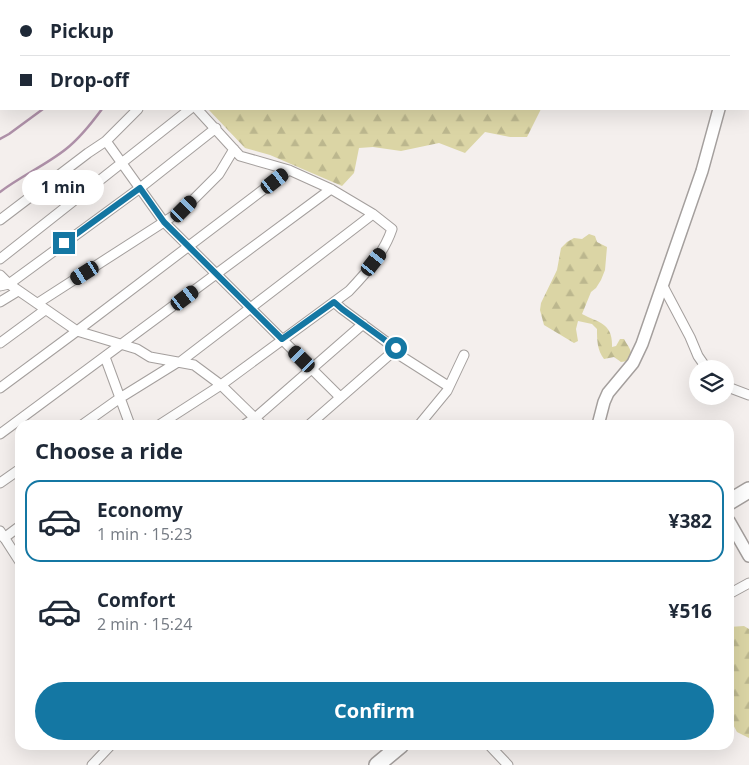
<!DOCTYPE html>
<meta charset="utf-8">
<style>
:root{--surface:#fff;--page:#f2f2f3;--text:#1f2937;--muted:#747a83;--line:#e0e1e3;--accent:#1477a3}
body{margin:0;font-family:"Open Sans",sans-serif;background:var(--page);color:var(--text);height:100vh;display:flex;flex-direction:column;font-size:19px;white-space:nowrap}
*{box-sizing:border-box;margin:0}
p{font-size:16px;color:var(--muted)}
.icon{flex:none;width:28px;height:28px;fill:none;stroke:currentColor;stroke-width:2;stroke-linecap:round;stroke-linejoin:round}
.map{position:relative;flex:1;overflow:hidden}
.details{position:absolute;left:15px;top:420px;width:719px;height:330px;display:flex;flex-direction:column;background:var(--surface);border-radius:15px;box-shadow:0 5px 20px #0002}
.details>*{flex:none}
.hud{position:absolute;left:0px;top:0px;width:750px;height:110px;box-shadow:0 5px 20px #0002;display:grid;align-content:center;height:110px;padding:0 20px;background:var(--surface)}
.tools{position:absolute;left:689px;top:360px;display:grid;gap:10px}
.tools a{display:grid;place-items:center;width:45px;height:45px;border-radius:50%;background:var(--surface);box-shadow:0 5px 20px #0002;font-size:25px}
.end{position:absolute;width:22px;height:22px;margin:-11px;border:6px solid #1477a3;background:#fff;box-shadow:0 0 0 2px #fff}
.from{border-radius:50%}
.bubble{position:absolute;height:35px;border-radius:18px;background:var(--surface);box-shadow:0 5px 20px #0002;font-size:16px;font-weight:700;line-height:35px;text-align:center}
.car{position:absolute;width:15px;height:30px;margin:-15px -8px;border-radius:6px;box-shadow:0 0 4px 1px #0007;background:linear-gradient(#222 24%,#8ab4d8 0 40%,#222 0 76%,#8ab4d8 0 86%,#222 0)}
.hud b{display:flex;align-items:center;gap:18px;height:48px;font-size:19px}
.hud b+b{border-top:1px solid var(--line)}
.hud i{width:12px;height:12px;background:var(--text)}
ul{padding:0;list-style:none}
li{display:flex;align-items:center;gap:15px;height:82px;margin:0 10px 8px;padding:0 10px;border:2px solid transparent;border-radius:15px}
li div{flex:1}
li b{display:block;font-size:19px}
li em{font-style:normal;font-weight:700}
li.current{border-color:var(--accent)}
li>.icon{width:45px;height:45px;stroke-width:1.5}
h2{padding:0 20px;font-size:22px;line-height:60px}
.button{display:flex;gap:10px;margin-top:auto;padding:10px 20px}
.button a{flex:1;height:58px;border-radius:30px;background:var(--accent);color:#fff;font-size:20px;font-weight:700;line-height:58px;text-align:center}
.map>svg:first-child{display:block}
.forest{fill:url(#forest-firs)}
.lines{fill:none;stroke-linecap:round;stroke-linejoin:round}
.stream{stroke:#ae90a8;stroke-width:2.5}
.minor-casing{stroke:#a49f9d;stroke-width:11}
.tertiary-casing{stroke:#a49f9d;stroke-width:14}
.trunk-casing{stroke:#a49f9d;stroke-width:18}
.minor{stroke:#fff;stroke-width:9}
.tertiary{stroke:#fff;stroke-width:11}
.trunk{stroke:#fff;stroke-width:15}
.route{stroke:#1477a3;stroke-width:6}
</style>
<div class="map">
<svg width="749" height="765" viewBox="0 0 749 765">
<defs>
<pattern id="forest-firs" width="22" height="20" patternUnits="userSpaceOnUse" patternTransform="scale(1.25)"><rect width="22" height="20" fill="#dbd5a5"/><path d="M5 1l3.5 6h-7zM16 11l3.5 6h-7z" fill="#bcb78e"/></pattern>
</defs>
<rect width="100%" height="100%" fill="#f4efed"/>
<!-- forest -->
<path class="forest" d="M167,0H552L166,1Z
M208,109H541L527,137H510L485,132L465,153L439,143L401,151L373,147L359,148L354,173L342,186L270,155L245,148Z
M589,234L595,236L597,242L607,247L605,270L601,280L596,288L591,292L582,314C599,323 613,323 612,347L616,346L620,339H624C628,347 635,352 628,361L621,362L614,357L604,359C597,350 597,339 597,329L592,324L578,321L576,329L578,341L574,343L544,325L540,310L541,303L557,270L561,248L567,242L574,238L582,239Z
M744,626L749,629V738L737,732L729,717V627Z"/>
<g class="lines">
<!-- stream -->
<path class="stream" d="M115,1V0
M172,1V0
M0,139L9,134L43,109
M0,192C21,176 46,165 66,149C80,138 91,124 102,109"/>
<defs>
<path id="minor" d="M31,0L33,1
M49,1L50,0
M0,57L1,56
M106,141L164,222L340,397
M0,220L88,153L106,141L138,109
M0,259L190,109
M0,275L9,284L140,188L216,128
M0,286L9,284L77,331L137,349L150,357L194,365L221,385L262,425
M663,286L690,337L698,356L707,369
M0,302L18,291
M38,303L184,209L219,174L234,149
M0,343L45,310
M393,351L448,386
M105,357L130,425
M180,362L373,214
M725,386L749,395
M0,388L77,331L289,170
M82,425L120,398L178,362
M159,425L221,385L349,291C367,272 384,253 392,229L373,214L331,189L289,170L240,156L197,109
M244,425L255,418L363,324
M309,425L396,349L342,309L334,302
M419,425L447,391L464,355
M0,434L331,189
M0,483L20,469
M0,531L20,562
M4,538L20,526
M729,594L749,583
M489,745L508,765
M92,765L111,745"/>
<path id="tertiary" d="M743,1V0
M598,425L604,402L608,393L633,363L642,344L702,171L719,109
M729,521L749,556"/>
<path id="trunk" d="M729,502L749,490
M377,765L401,745"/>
</defs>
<!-- minor casing -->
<use href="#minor" class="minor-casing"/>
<!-- tertiary casing -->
<use href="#tertiary" class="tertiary-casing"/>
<!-- trunk casing -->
<use href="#trunk" class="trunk-casing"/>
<!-- minor -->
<use href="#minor" class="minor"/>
<!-- tertiary -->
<use href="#tertiary" class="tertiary"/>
<!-- trunk -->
<use href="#trunk" class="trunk"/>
</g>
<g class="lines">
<!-- route -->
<path class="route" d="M64,243L140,188L164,222L282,339L334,302L342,309L396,348"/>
</g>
</svg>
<div class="tools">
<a><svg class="icon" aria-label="layers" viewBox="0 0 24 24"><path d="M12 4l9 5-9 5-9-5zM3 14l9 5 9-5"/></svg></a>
</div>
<i class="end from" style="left:396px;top:348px"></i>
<i class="end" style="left:64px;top:243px"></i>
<div class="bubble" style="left:22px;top:170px;width:82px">1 min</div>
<i class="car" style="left:275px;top:181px;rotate:52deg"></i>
<i class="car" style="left:184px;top:209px;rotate:45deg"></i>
<i class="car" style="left:374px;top:262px;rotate:38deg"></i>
<i class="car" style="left:85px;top:273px;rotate:238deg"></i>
<i class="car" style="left:185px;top:298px;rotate:53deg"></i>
<i class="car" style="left:302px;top:359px;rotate:315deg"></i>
<div class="hud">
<b><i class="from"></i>Pickup</b>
<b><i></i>Drop-off</b>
</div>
<section class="details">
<h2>Choose a ride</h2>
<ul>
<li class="current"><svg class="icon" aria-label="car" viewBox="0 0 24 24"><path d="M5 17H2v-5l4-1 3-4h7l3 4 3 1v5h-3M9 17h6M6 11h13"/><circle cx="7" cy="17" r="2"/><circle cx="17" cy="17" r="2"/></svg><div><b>Economy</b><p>1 min · 15:23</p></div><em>¥382</em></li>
<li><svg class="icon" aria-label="car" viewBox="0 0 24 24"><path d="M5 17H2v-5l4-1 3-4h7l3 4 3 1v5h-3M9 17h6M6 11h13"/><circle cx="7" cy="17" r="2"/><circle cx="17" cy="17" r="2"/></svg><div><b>Comfort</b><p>2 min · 15:24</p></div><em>¥516</em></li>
</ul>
<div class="button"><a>Confirm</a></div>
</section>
</div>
